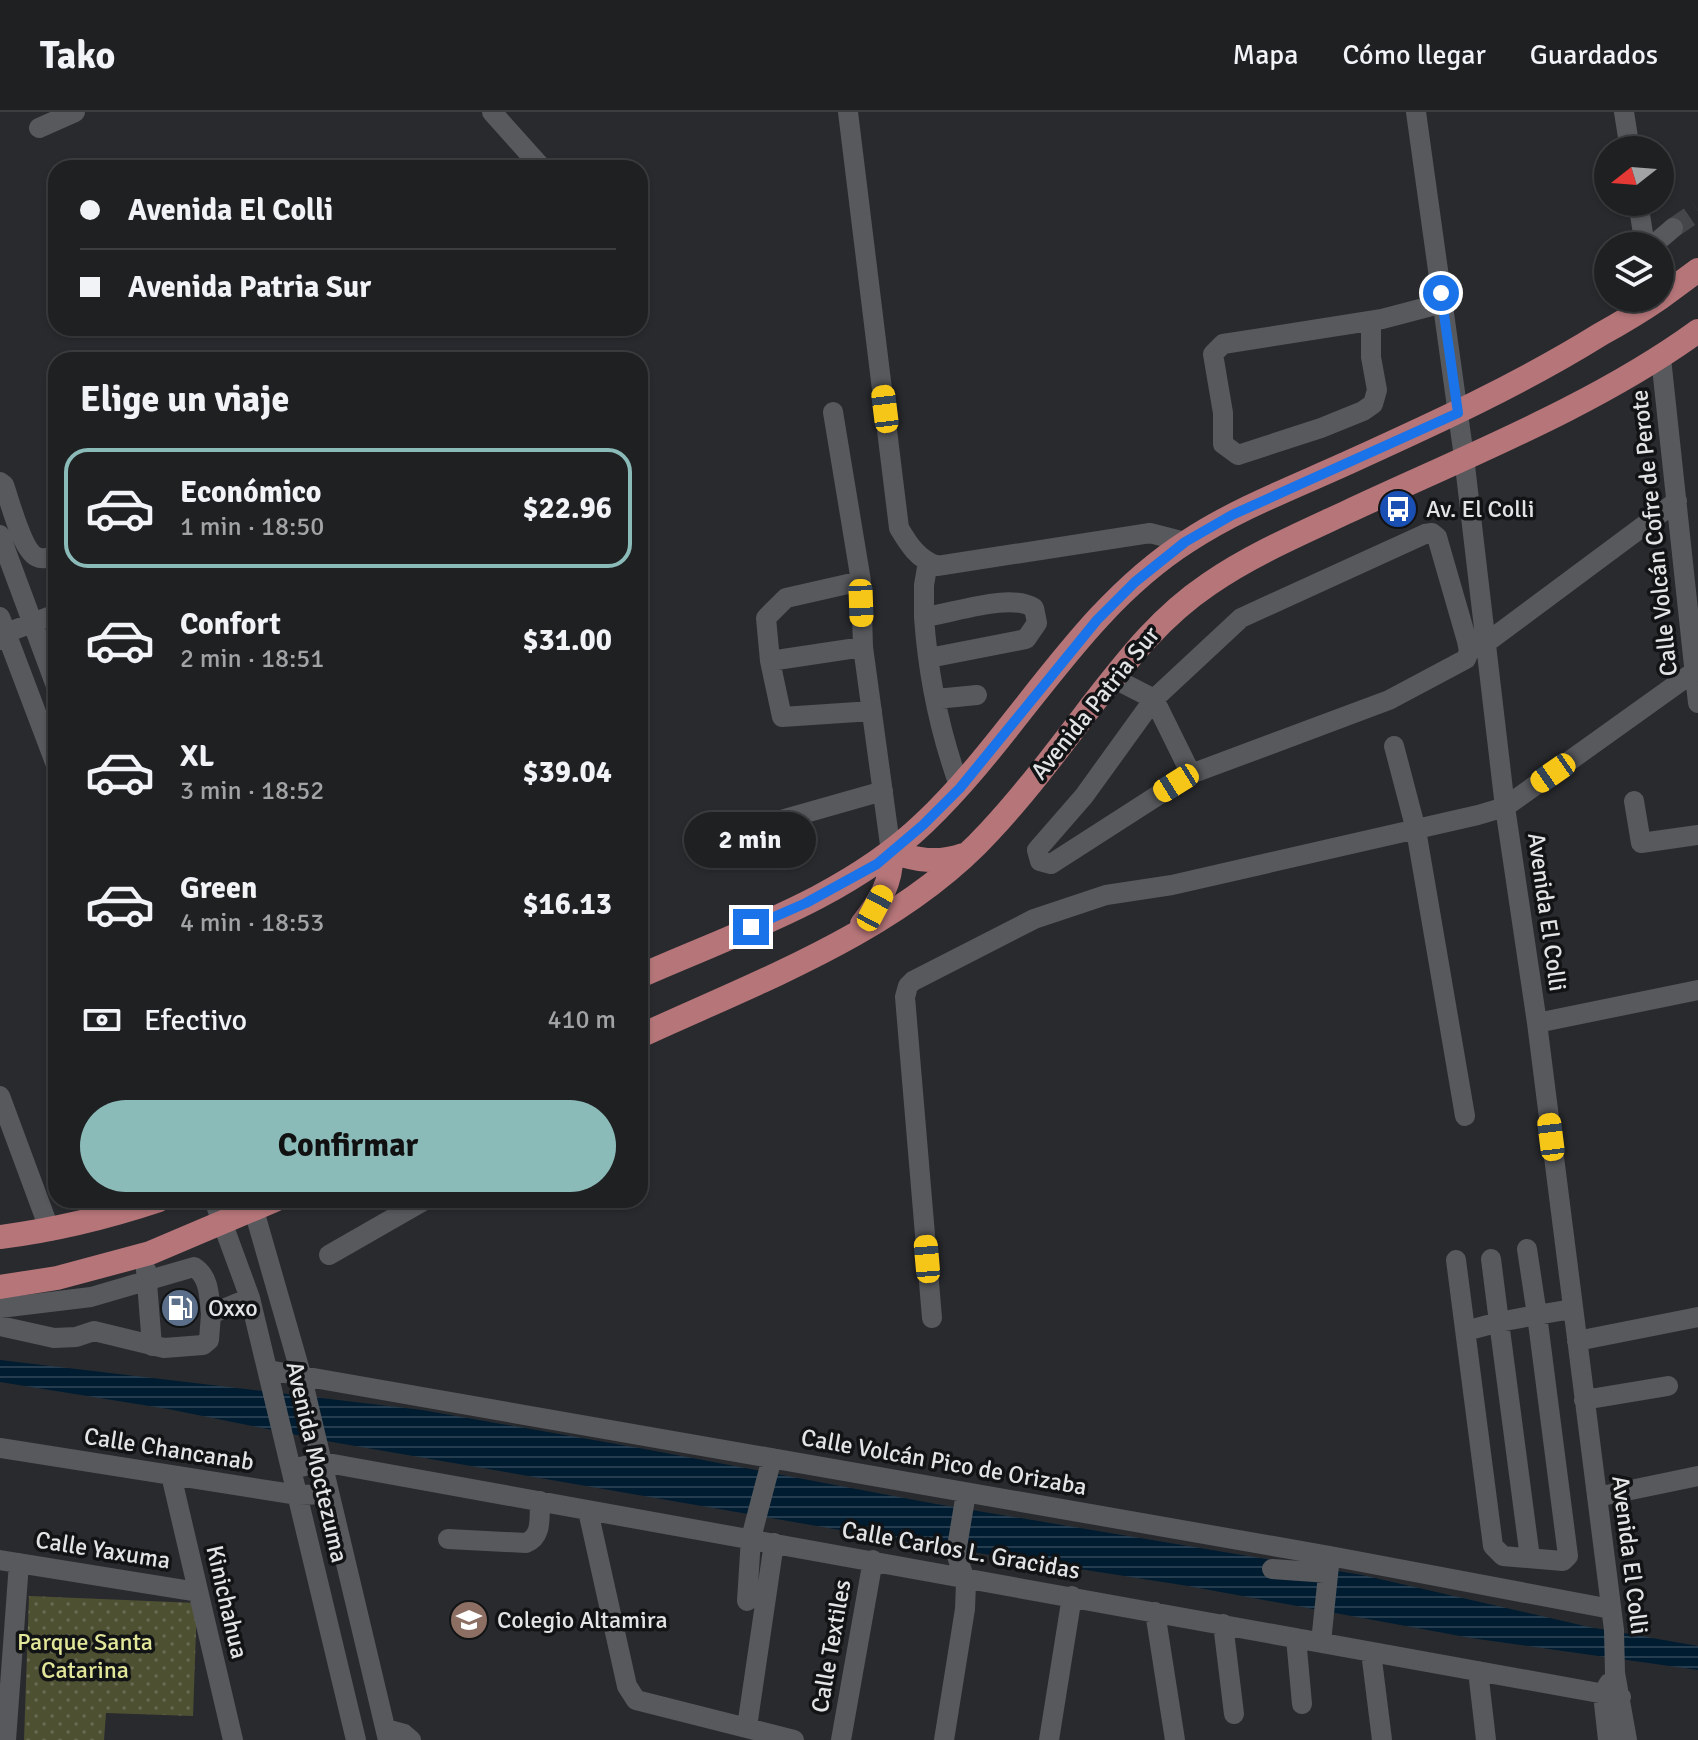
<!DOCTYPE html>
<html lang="es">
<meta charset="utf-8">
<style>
:root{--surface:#1f2022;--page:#2c2d2f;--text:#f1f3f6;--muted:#a1a3a5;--line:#3c3e40;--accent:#8bbbb9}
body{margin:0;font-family:Signika,sans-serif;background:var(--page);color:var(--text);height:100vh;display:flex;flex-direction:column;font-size:30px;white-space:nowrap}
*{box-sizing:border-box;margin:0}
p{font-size:26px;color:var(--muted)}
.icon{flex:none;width:44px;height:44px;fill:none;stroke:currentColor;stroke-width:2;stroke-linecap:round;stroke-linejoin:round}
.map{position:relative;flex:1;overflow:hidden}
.sheet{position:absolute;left:48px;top:240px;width:600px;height:856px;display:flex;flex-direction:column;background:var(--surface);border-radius:24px;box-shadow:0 2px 6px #0004,0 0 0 2px var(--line)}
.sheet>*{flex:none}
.hud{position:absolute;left:48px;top:48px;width:600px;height:176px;border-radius:24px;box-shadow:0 2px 6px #0004,0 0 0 2px var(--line);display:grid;align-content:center;height:176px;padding:0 32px;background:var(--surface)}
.needle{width:52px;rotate:253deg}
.fabs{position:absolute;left:1594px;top:24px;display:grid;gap:16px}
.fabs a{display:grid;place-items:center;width:80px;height:80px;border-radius:50%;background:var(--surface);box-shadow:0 2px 6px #0004,0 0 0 2px var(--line);font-size:40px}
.end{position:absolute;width:36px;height:36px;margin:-18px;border:10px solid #1a73e8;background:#fff;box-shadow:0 0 0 4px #fff}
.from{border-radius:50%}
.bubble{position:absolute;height:56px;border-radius:28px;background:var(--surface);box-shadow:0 2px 6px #0004,0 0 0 2px var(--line);font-size:26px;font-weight:800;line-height:56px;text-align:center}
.car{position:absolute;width:24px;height:48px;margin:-24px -12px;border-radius:10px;box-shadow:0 0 6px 2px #0007;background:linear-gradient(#f5c518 24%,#345 0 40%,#f5c518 0 76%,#345 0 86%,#f5c518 0)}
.hud b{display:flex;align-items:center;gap:28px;height:76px;font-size:30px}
.hud b+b{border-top:2px solid var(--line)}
.hud i{width:20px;height:20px;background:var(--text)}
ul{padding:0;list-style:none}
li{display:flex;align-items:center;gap:24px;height:120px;margin:0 16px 12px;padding:0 16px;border:4px solid transparent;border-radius:24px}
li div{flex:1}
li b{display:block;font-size:30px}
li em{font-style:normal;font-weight:800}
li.current{border-color:var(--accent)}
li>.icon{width:72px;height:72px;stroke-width:1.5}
h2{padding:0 32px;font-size:36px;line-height:96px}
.pay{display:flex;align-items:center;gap:20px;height:88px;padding:0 32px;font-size:30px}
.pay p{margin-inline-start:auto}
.primary-button{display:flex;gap:16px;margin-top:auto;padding:16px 32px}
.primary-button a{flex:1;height:92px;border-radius:48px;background:var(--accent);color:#111;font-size:32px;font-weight:800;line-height:92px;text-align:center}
header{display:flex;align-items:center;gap:48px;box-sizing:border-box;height:112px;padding:0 40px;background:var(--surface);border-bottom:2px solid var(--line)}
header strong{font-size:38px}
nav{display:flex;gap:44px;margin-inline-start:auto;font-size:28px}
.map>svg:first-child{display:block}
.park{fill:url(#park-dots)}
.water{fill:url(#water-rules)}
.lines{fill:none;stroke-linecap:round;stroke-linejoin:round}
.minor-tunnel{stroke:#45464a;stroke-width:20;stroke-dasharray:20 10;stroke-linecap:butt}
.minor{stroke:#57595d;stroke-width:20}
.major{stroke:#b57579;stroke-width:24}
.route{stroke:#1a73e8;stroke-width:10}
.labels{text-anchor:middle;stroke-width:7;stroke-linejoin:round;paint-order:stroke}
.poi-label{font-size:24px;fill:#e2e4e6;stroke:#121315;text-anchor:start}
.street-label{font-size:24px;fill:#e2e4e6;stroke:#121315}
.park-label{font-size:24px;fill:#e2e698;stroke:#121315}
</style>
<header>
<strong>Tako</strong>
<nav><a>Mapa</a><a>Cómo llegar</a><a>Guardados</a></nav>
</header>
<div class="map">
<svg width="1698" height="1628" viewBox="0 0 1698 1628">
<defs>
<pattern id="park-dots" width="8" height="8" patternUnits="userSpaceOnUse" patternTransform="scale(2)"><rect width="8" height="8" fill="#4e5032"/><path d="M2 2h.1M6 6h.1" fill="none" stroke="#676950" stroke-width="1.8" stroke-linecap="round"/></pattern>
<pattern id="water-rules" width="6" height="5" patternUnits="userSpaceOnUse" patternTransform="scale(2)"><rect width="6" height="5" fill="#001c31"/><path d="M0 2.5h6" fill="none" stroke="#253d4f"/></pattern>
</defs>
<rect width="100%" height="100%" fill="#292a2e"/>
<!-- park -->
<path class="park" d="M29,1484L197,1491L193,1604L106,1601L104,1628H24Z"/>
<!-- water -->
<path class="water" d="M0,1248L422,1298L639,1336L936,1392L1362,1463L1589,1515L1698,1534V1558L1471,1526L1188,1474L915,1431L332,1330L168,1297L0,1270Z"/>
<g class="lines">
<!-- minor-tunnel -->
<path class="minor-tunnel" d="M1673,116L1698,99"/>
<!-- minor -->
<path class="minor" d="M492,0L542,56
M848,0L899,416C909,433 918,447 937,454L1150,421L1185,430
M1416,0L1464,345L1505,695L1537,911L1614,1518L1615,1561L1627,1628
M1624,0L1630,38
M39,16L75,0
M1638,90L1645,134
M1652,134L1673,116
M1371,209V245L1377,278L1373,292L1363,299L1321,316L1238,343L1223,332V301L1213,242L1223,232L1382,207L1443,191
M1661,246L1698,591
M833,300L861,469L863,535
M0,370L4,373C10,389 22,439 37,445C43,448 50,445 56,443
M1432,421L1437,425L1467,529L1469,539L1466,547L1389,588L1191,662L1051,752L1040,749L1037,738L1084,684L1154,587L1241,506L1425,422Z
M0,423L56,574
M861,469L786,486L766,506L770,549L782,605L872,599
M0,505L56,653
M924,505V473L928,450
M0,528L6,521L56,502
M1486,531L1677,389
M929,546L1026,527L1037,511L1034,496C1011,480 951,502 924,505C928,563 940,621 960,676
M770,549L863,535L891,740
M1113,566L1154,587L1191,662
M936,587L977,583
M1394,634L1416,718L1465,1004
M1634,689L1641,731L1698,723
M749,717L883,679
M1537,911L1698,878
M0,984L50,1119
M214,1088L250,1186L356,1628
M251,1088L301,1262L388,1628
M1527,1137L1537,1203L1499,1210L1530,1446
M329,1143L425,1088
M1456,1148L1493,1434L1503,1444L1563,1449L1568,1444L1537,1203L1572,1197
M146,1158L152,1234
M0,1196L91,1185L194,1155C210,1165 209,1185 211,1202L250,1186
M932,1206L905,885L908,874L913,869L1034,807L1106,783L1172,773L1478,703L1505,695L1698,557
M0,1214L54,1226L76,1225L94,1219L164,1236L203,1233L209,1228L211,1202
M1466,1219L1499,1210L1491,1147
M1577,1229L1698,1205
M268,1258L1330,1444L1611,1497
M1584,1288L1668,1274
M0,1336L298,1383L329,1382
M292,1357L322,1350L1621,1585
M171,1363L233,1628
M1597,1385L1698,1364
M588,1399L627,1574L636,1588L794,1628
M448,1427L526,1431C543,1424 539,1405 540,1389
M0,1448L198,1480
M1272,1457L1328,1461
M747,1489L751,1426L772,1346
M1155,1500L1175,1628
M1223,1512L1234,1602
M1296,1526L1302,1592
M1321,1530L1330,1444
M1371,1540L1382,1628
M1478,1559L1486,1628
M747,1615L774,1431
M386,1617L404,1622L411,1628
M6,1628L19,1451
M841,1628L873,1448
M944,1628L965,1497L966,1471L956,1441L966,1381
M1049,1628L1072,1484
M1608,1628L1603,1582L1609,1571"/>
<!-- major -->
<path class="major" d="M1660,186L1698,158
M862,812C879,791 893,769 891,740C917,748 937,752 963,743
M640,864C737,821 846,786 924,711C1017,623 1078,499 1188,429C1237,397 1292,376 1345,352C1433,312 1519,273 1601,222C1621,211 1641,199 1660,186
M640,924C759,869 900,818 990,719C1027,679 1060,635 1092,593C1128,547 1160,505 1209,472C1251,443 1300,422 1347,400C1462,346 1595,294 1698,219
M0,1125C56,1118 105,1106 159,1088
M0,1175L57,1166L150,1141L275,1088"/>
</g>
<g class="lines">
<!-- route -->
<path class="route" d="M751,815L806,791L877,752L923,713L960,676L1097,508L1135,470L1185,430L1232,403L1458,301L1441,181"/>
</g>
<!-- icons -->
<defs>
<symbol id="bus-disc" viewBox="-11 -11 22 22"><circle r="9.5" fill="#1a4fb4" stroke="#121315"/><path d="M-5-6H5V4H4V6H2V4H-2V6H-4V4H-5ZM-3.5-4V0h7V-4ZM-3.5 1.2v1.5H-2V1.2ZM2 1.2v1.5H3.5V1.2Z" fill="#fff"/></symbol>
<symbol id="fuel-disc" viewBox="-11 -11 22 22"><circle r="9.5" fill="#5c6f8a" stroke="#121315"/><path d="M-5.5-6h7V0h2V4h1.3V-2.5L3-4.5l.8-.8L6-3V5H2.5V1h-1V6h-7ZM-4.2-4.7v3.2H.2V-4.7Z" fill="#fff"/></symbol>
<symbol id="school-disc" viewBox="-11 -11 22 22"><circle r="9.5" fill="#8d6e63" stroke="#121315"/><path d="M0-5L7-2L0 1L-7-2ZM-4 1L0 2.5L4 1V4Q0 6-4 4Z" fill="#fff"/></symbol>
</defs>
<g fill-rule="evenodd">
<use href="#bus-disc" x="1376" y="375" width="44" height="44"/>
<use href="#fuel-disc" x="158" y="1174" width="44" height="44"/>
<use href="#school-disc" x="447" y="1486" width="44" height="44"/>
</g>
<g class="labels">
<!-- poi labels -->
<g class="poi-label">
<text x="1426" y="405">Av. El Colli</text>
<text x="208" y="1204">Oxxo</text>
<text x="497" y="1516">Colegio Altamira</text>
</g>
<!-- street labels -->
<g class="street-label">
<text transform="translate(1654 421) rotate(-96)" y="8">Calle Volcán Cofre de Perote</text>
<text transform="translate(1095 591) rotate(-51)" y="8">Avenida Patria Sur</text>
<text transform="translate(1547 800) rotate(82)" y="8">Avenida El Colli</text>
<text transform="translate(169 1337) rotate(9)" y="8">Calle Chancanab</text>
<text transform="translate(317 1350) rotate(77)" y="8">Avenida Moctezuma</text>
<text transform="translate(944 1350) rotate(10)" y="8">Calle Volcán Pico de Orizaba</text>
<text transform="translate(103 1438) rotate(9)" y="8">Calle Yaxuma</text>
<text transform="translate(961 1438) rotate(10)" y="8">Calle Carlos L. Gracidas</text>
<text transform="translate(1630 1443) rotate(83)" y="8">Avenida El Colli</text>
<text transform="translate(227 1490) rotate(77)" y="8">Kinichahua</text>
<text transform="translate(831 1534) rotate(-80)" y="8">Calle Textiles</text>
</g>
<!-- park labels -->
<g class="park-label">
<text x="85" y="1538">Parque Santa<tspan x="85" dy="28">Catarina</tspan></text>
</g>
</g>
</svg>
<div class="fabs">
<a><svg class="needle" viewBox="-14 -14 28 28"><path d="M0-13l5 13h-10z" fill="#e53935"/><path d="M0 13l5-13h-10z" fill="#a1a3a5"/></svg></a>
<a><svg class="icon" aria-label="layers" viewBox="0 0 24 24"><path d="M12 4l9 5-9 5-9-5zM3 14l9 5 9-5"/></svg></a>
</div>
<i class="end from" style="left:1441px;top:181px"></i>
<i class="end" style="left:751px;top:815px"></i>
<div class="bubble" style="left:684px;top:700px;width:132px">2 min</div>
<i class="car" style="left:885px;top:297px;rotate:353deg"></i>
<i class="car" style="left:861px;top:491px;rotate:178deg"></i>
<i class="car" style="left:1553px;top:661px;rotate:235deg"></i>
<i class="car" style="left:1176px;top:671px;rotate:238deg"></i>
<i class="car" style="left:875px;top:796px;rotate:28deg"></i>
<i class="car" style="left:1551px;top:1025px;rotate:353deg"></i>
<i class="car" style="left:927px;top:1147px;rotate:355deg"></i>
<div class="hud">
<b><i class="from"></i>Avenida El Colli</b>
<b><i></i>Avenida Patria Sur</b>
</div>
<section class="sheet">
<h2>Elige un viaje</h2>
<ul>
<li class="current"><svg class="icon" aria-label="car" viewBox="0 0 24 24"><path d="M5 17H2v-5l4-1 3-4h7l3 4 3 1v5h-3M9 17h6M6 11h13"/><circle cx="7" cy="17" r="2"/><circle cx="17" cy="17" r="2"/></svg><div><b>Económico</b><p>1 min · 18:50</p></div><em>$22.96</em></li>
<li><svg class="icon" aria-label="car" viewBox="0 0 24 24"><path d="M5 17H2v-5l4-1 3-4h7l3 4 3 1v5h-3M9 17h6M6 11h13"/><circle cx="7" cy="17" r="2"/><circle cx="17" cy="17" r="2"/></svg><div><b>Confort</b><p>2 min · 18:51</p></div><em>$31.00</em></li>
<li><svg class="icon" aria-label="car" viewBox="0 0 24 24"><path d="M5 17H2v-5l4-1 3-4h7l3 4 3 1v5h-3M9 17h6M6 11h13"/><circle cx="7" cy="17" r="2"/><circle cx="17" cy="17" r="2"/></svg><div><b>XL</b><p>3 min · 18:52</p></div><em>$39.04</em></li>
<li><svg class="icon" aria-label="car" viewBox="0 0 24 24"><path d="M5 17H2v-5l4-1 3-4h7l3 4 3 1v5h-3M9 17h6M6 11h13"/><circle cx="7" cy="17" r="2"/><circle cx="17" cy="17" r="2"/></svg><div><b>Green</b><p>4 min · 18:53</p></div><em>$16.13</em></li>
</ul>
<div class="pay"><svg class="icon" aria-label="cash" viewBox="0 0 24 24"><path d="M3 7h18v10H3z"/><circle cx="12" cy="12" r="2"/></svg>Efectivo<p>410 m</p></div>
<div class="primary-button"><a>Confirmar</a></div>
</section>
</div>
